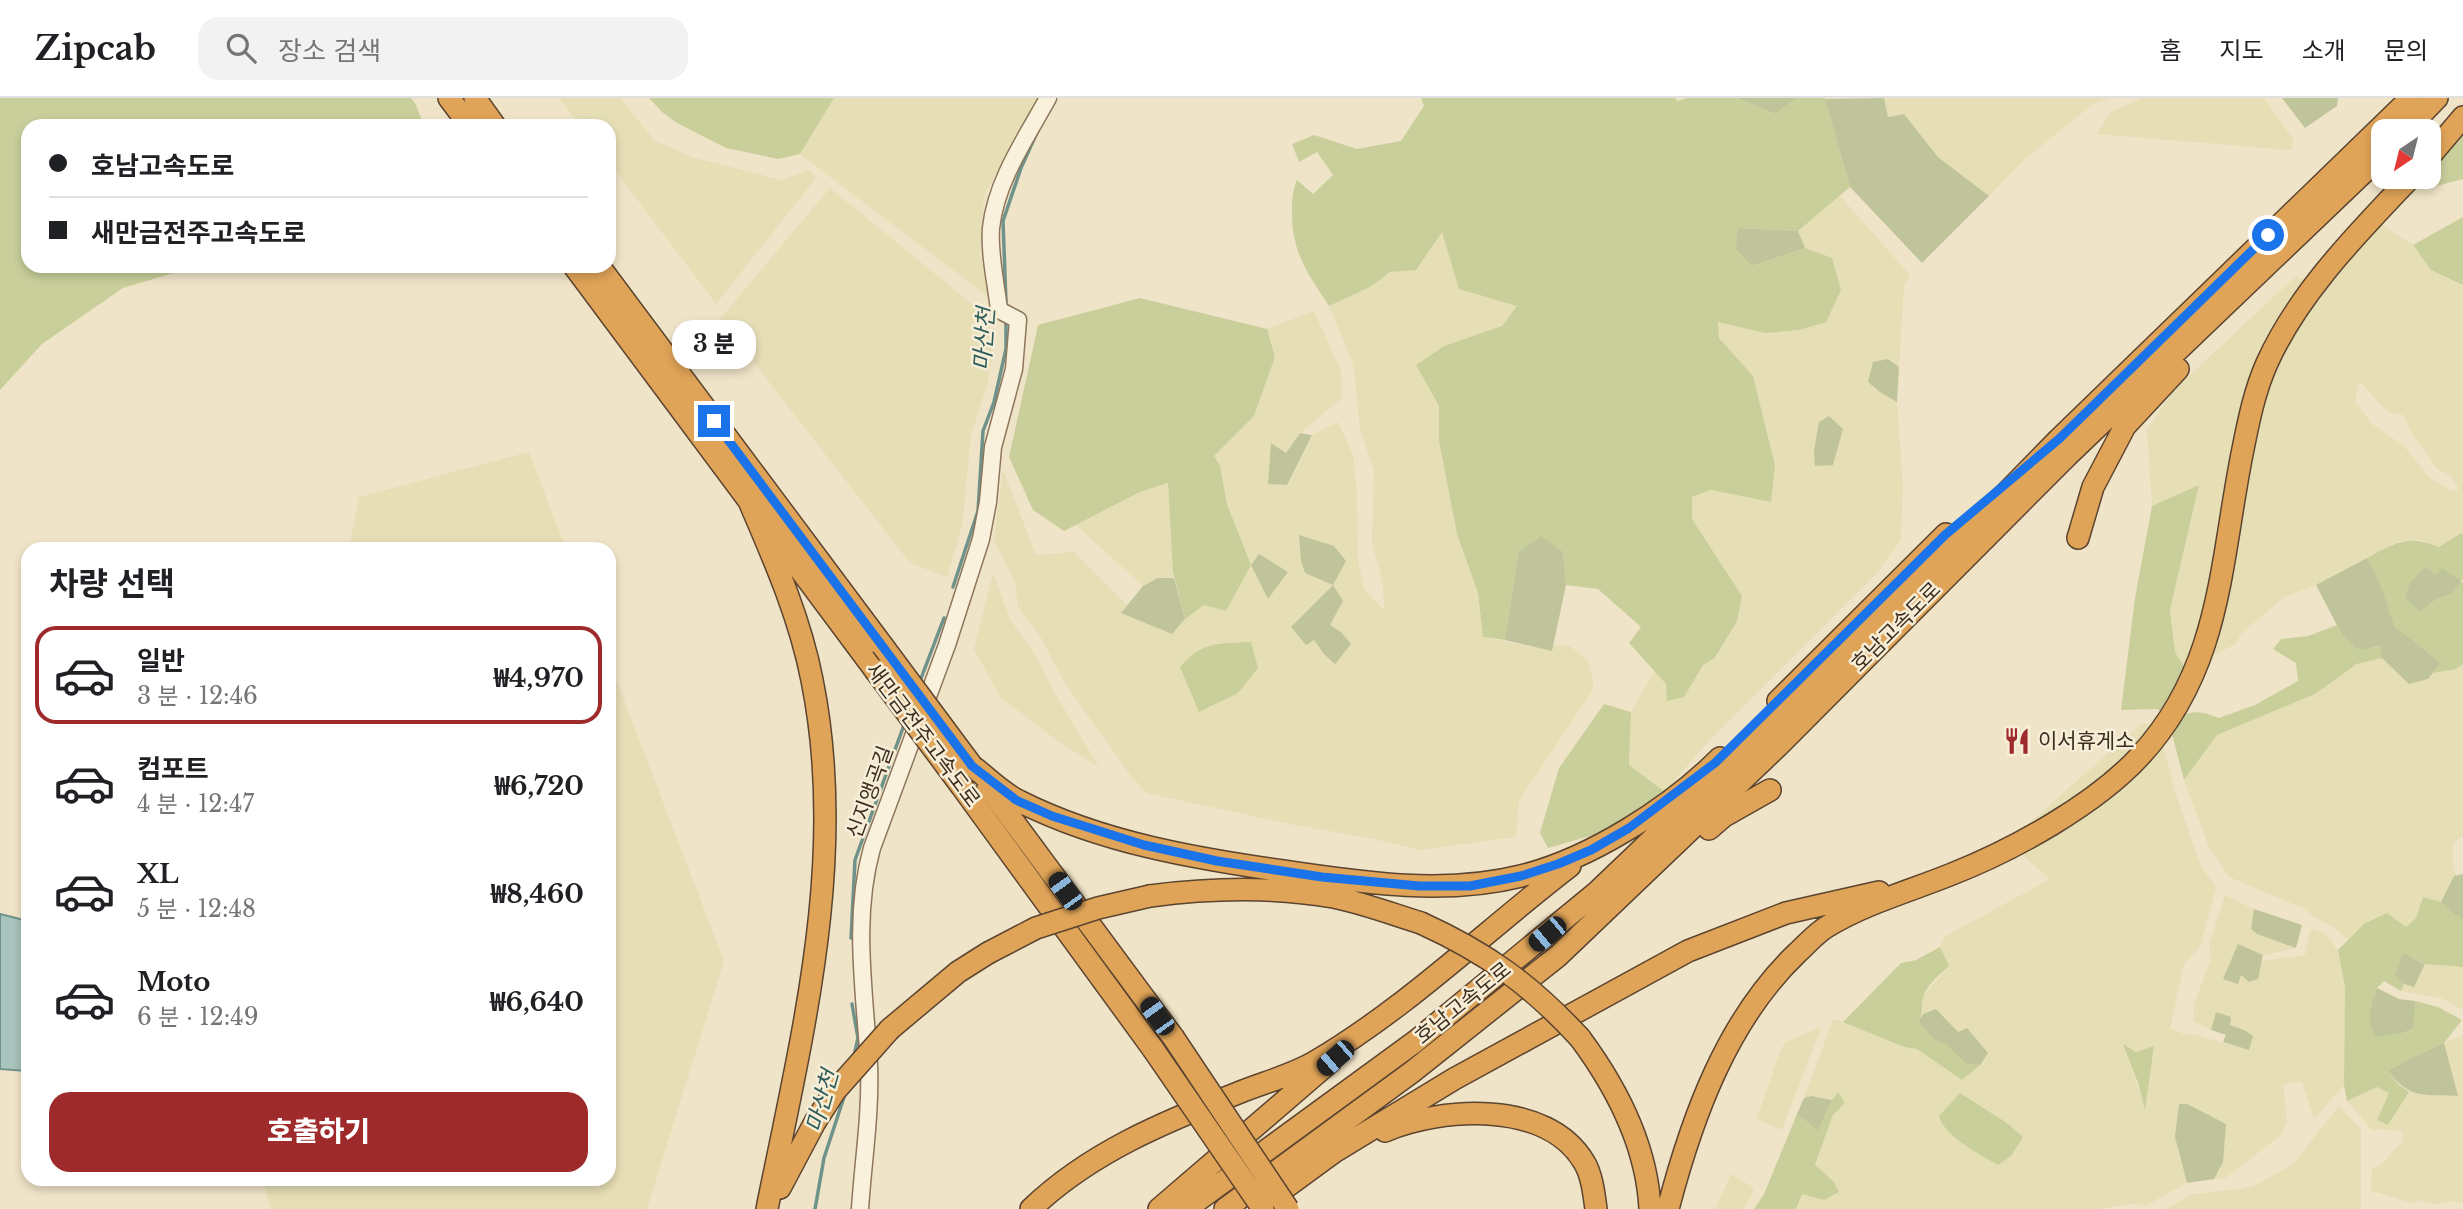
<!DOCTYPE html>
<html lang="ko">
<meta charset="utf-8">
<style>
:root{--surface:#fff;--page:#f2f2f2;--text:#202124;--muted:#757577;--line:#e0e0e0;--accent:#9e2a2b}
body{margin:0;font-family:"Libre Baskerville","Noto Sans KR",serif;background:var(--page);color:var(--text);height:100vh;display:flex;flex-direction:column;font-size:26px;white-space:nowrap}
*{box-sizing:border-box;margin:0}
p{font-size:23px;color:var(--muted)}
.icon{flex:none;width:38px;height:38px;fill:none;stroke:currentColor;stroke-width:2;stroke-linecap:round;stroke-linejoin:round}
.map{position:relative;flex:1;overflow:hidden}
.side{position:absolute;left:21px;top:444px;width:595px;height:644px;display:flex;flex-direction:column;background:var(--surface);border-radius:21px;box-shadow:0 4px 10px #0003}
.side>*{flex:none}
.banner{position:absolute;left:21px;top:21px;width:595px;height:154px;border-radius:21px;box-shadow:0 4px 10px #0003;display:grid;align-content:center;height:154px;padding:0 28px;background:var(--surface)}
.needle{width:46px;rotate:215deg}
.buttons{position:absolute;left:2371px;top:21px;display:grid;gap:14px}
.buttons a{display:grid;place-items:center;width:70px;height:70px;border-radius:14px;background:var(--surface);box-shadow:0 4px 10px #0003;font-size:35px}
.end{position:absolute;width:32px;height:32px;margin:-16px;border:9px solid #1a73e8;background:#fff;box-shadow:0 0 0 4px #fff}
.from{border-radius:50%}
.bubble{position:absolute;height:49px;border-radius:21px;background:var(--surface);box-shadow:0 4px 10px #0003;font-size:23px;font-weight:800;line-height:49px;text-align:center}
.car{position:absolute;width:21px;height:42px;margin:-21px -10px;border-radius:9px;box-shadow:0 0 5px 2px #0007;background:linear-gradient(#222 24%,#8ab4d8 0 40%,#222 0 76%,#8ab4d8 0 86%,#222 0)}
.banner b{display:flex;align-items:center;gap:24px;height:66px;font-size:26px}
.banner b+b{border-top:2px solid var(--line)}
.banner i{width:18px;height:18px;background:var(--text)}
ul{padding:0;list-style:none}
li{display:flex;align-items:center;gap:21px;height:98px;margin:0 14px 10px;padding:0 14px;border:4px solid transparent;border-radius:21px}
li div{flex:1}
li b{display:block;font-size:26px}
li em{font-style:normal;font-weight:800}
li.selected{border-color:var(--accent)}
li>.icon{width:63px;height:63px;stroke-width:1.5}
h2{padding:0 28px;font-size:32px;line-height:84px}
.action{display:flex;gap:14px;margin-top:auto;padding:14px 28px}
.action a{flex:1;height:80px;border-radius:21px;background:var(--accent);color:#fff;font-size:28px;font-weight:800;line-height:80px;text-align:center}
header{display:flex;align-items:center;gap:42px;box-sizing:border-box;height:98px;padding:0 35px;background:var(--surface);border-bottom:2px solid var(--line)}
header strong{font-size:33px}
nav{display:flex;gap:38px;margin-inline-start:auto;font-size:24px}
.search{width:490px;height:63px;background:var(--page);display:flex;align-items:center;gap:18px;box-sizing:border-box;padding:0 24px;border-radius:21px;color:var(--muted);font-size:26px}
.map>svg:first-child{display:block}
.farmland{fill:#e6deb5;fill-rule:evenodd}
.green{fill:#c9cf9b;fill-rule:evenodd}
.cemetery{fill:#bfc49a}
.water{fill:#a9c4bc;stroke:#6f938a;stroke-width:2}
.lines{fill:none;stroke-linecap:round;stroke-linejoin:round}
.stream{stroke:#6f938a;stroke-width:3.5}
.minor-casing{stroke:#8d765c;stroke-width:19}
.highway-casing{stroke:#5b4430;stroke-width:24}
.minor{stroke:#faf1dc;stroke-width:16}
.highway{stroke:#e0a458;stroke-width:21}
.highway-bridge-casing{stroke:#5b4430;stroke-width:24;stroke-linecap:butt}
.highway-bridge{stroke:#e0a458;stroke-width:21}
.route{stroke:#1a73e8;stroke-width:9}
.labels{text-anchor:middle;stroke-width:5;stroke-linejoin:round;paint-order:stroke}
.street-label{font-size:21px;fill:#3d2e20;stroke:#f7eed8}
.poi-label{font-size:21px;fill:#3d2e20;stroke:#f7eed8;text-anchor:start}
.water-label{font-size:23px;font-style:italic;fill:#2f5d5a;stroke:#f7eed8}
</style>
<header>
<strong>Zipcab</strong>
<div class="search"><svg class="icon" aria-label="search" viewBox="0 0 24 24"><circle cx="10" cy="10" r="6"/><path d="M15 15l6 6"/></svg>장소 검색</div>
<nav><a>홈</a><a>지도</a><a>소개</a><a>문의</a></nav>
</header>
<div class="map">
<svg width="2463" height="1111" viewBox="0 0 2463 1111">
<rect width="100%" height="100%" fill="#f0e4c8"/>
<!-- farmland -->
<path class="farmland" d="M559,0H620L655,43L692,59L781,82L810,72L816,80L716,206L609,64V28H581Z
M834,0H1038L984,98L980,155L990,200L800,56Z
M1884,0H2110L2093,6L2025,61L1989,98L1938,59L1904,16L1888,19Z
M2143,0H2264L2293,41L2292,52L2097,36L2111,14Z
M830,90L988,219L993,257L987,287L971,337L962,428L947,479L910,465L720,221Z
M1840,98L1910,177L1904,188L1899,269L1888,261L1880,294L1897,304L1903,389L1901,442L1876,476L1706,646L1665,694L1629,667L1631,614L1654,573L1666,586L1684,599L1703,567L1716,560L1737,523L1742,498L1692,421L1691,399L1711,392L1756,401L1775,367L1753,278L1719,240L1717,223L1765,235L1841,192L1832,161L1805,150L1798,133Z
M2373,121L2413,147L2431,172L2463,187V437L2460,435L2439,449L2421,442L2399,443L2316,487L2284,499L2241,536L2236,546L2208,560L2190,579L2175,554L2170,512L2199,388L2152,408L2147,332L2174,292L2295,179L2309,182ZM2359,283L2388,314L2403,317L2411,334L2437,371L2450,377L2459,391L2452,393L2430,380L2404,348L2371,325L2355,303Z
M1442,133L1517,208L1502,228L1444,248L1416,267L1439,308V343L1457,436L1478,495L1483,539L1552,553L1553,547L1570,548L1589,564L1594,590L1519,702L1516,739L1419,752L1370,740L1289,726L1147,695L1131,678L1064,584L1040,538L1018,509L1015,484L994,442L1003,372L1036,457L1074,454L1127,507L1121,515L1172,536L1185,521L1251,467L1227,406L1220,368L1214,358L1254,318L1275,259L1267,231L1314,213L1341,273L1342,300L1300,335L1286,355L1272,346L1268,385L1287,387L1312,337L1338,324L1353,357L1357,392L1358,463L1364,491L1385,513L1382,483L1372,445L1374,374L1360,331L1353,265L1329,208L1370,189L1390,174L1416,172ZM1330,527L1341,534L1324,556L1314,542Z
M529,354L566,451H349L359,399Z
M1168,385L1174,480H1158L1143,488L1076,427L1140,394Z
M993,475L1010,521L1038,561L1050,587L1099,669L1059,644L1000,599L974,551Z
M2382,560L2410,586L2428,581L2433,575L2456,571L2463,566V738L2454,744L2452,761L2456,777L2441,804L2423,799L2416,820L2406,829L2364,826L2348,842L2332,828L2313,818L2305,811L2229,779L2208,747L2184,682L2217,637L2315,596L2357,566Z
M609,563L724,863L647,1111H271L262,1082H609Z
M2141,626H2153L2160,636L2175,693L2200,766L2216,790L2200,849L2184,866L2170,930L2186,937L2192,936L2249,952L2244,932L2229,927L2231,920L2216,915L2211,932L2193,923L2194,906L2211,861L2209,847L2225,797L2254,811L2251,830L2257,836L2296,850L2263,857L2238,846L2240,876L2257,881L2262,863L2305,857L2311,831L2324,835L2338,852L2345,889L2344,987L2314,1021L2302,984L2283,986L2287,1024L2280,1038L2225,1080L2214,1081L2223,1064L2219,1024L2202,1014L2178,1054L2187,1085L2145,1108L2134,1105L2100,1111H1796L1802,1095L1824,1102L1833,1083L1815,1067L1833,1017L1838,995L1832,1002L1811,998L1804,1000L1833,921L1854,927L1904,949L1917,951L1962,982L1980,967L1988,955L1958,935L1936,911L1923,916V898L1949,868L1940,849L1944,839L2050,781L2008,744ZM2124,947L2136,954L2154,949L2145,1010ZM1960,996H1961L2007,1025L1939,1018Z
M2425,866L2463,869V912L2441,900L2401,893L2404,886L2414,888Z
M1821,929L1782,1032L1757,1021L1778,959L1785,944Z
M2463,937V1105L2448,1103L2435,1106L2419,1102L2412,1105L2375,1094L2371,1095L2372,1070L2380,1068L2403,1043L2402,1033L2377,1031L2373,1033L2347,1003L2377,989L2390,995L2388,1027L2409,994L2458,999L2444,945Z
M2339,1008L2361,1032V1111H2166L2192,1096L2242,1091L2256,1087L2293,1066Z
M1731,1076L1754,1090L1753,1096L1743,1111H1715Z"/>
<!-- green -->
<path class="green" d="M0,0H411L416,7L424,28H28V168H253L190,170L123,190L42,246L0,292Z
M649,0H834L800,56L778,61L726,50L677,25L662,14Z
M1421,0H1675L1678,3L1687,0H1737L1775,16L1797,0H1825L1850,89L1798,133L1738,130L1752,168L1805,150L1832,160L1841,192L1826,224L1799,232L1765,235L1718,224L1719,240L1753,278L1775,367L1771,404L1711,392L1692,399V421L1742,498L1737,523L1715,560L1703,567L1684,599L1667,603L1666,586L1629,545L1641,529L1598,491L1566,487L1563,454L1518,455L1505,542L1483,539L1478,495L1457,436L1439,343V308L1416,267L1444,248L1502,228L1517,208L1459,191L1442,134L1416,172L1390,174L1370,189L1329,208C1308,176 1292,155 1292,115C1292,103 1292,94 1297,82L1313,96L1333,77L1317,54L1299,64L1292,46L1314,37L1357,51L1401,43L1424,8Z
M2463,15V81L2433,89L2422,79H2429V51Z
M2463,119V187L2431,172L2413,147Z
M1140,200L1267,231L1275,259L1254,318L1214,358L1220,368L1227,406L1251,467L1226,513L1204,507L1185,521L1173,474L1168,385L1140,394L1064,433L1033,412L1009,359L1038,227Z
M2199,387L2170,512L2175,554L2190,579L2166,617L2157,611L2121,612L2135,500L2152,408Z
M2461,435L2463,437V481L2461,483L2463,485V566L2456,571L2433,575L2441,565L2410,540L2395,531L2381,487L2367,460C2395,445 2407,436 2439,449ZM2425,470L2436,477L2450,497L2437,501L2420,514Z
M2337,527L2341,535L2368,551L2381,547L2382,560L2357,566L2315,596L2217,637L2184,682L2172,636L2174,622C2190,611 2202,613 2219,620L2255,607L2298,583L2296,565L2273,551L2281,541L2308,538Z
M1251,544L1258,570L1238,595L1199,614L1180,569C1202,543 1219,546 1251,544Z
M1604,606L1631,614L1629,667L1665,694L1628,727L1548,750L1540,735L1559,670Z
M2423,799L2441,804L2455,817L2463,821V869L2425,866L2414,860L2396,877L2404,886L2401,893L2384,883L2377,890L2371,909L2412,920L2415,903L2438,909L2462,922L2444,945L2409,961L2388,973L2398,986L2409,994L2388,1027L2377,1022L2389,995L2377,989L2347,1003L2344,987L2345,889L2338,852L2364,826L2387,815L2406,829L2416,820Z
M1940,849L1949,868C1940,876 1925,889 1923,900C1921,910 1924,915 1918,923L1934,942L1946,945L1966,966L1980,967L1962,982L1917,951L1904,949L1843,924L1901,865L1916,862Z
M2123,946L2136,954L2154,948L2145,1012L2138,985Z
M1838,994L1845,1005L1833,1017L1815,1067L1833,1083L1839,1094L1824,1102L1802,1096L1796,1111H1754L1764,1096L1797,1016L1818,1033L1832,1002Z
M1960,995L2007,1025L2023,1039L2011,1058L1998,1067C1979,1056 1945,1039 1939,1018Z"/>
<!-- cemetery -->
<path class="cemetery" d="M1737,0H1797L1775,16Z
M1884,0L1888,19L1904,16L1938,59L1989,98L1922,165L1850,89L1825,1Z
M2282,0H2338L2337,8L2305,30Z
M1738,130L1798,133L1805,150L1752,168L1736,151Z
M1888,261L1899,269L1897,304L1880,294L1868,284L1873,264Z
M1829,318L1843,331L1833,367L1815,368L1814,353L1819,324Z
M1300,335L1312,337L1287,387L1268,386L1271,345L1286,355Z
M1299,437L1334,448L1346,463L1333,487L1343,503L1330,527L1341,534L1351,546L1335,566L1324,556L1314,542L1306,547L1291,529L1333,487L1305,475L1301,463Z
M1541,438L1563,454L1566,487L1552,553L1505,542L1518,455Z
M1259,456L1288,474L1268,501L1251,467Z
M2367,460L2381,487L2395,530L2410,540L2441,565L2428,581L2409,586L2382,560L2380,547L2368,551L2356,550L2341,535L2316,487Z
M2425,469L2436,477L2442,470L2461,483L2450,497L2437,501L2420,514L2405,500L2410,485Z
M1158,480H1174L1185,521L1172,536L1121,515L1143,488Z
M2463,776V821L2455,817L2441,804L2454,778Z
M2254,811L2302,827L2296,850L2257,836L2251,831Z
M2238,846L2263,857L2258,881L2249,884L2241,877L2238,886L2223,881Z
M2403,855L2425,866L2414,889L2404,886L2395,877Z
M2377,890L2399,901L2415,903L2413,930L2402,935L2376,939C2365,921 2371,909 2377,890Z
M1936,911L1958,934L1967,930L1988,955L1980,967L1966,966L1946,946L1934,942L1918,923L1923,916Z
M2216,914L2231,919L2230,927L2244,932L2253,938L2249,952L2223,944L2226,937L2211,932Z
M2444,945L2458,998C2424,996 2410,1002 2388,973L2409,961Z
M1811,998L1832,1002L1818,1033L1797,1016L1804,1000Z
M2179,1006H2187L2226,1026L2223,1064L2214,1081L2187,1085L2175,1039Z"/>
<!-- water -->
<path class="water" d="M0,816L28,823L27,973L0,971Z"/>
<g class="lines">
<!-- stream -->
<path class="stream" d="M1006,204L1003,123L1021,70L1039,30
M953,489L978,413L983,333L994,304L1006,251V222
M920,583L944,520
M851,840L855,762L904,627
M852,906L858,940L854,958
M815,1111L824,1060L846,993"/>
<defs>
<path id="minor" d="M860,1111C863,1064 871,1015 869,967C865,895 852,821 872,750L947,547L981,441L988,404L993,349L1014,271L1018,222L999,212C996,185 989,156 991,130C996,83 1026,40 1048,0"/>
<path id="highway" d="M449,0L470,28
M475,0L495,28
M2405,33L2437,0
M2429,59L2463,19
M574,168L875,572
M599,168L882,547
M749,403C774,461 800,520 812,582C848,760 802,937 767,1111
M2078,440L2093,389L2125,328L2178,271
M1778,603L1946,436
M972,668C987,679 1002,695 1019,703C1102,745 1198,761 1290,774C1365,785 1446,797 1521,778C1590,761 1670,710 1720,660
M962,689L1153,951
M988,689L1173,939
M1709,731L1724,718L1770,692
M1150,798C1211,790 1271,788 1333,799C1363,805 1392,816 1421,825
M890,931L958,874L988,855
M1580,940C1617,990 1647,1047 1650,1111
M1385,1033C1442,1009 1547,1002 1584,1064C1592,1077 1594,1096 1596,1111
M780,1090L815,1024
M1263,1106L1334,1054L1454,981L1688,853L1786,815L1879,794
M1031,1111C1089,1055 1164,1024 1238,995C1262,985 1290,978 1313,965C1407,910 1484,834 1570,768
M1159,1111L1330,964
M1186,1111L1416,943L1597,794L1882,522L2059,341L2411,0
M1225,1111L1412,974L1558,858L1778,648L2067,358L2384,55
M1668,1111C1692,1019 1727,922 1797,855C1807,846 1816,835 1828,828C1866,805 1910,793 1952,776C2013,752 2095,707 2140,658C2221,570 2220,467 2242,356C2248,326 2254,294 2267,265C2299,194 2358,135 2411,79"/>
</defs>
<!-- minor casing -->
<use href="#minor" class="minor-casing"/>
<!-- highway casing -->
<use href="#highway" class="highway-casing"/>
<!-- minor -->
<use href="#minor" class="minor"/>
<!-- highway -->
<use href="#highway" class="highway"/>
<defs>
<path id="highway-bridge" d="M882,547L972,668
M875,572L962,689
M1421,825C1487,855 1531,887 1580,940
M988,855L1036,830L1098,810L1150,798
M1173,939L1288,1111
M1153,951L1263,1111
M815,1024L835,993L890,931"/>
</defs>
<!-- highway-bridge casing -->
<use href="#highway-bridge" class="highway-bridge-casing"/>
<!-- highway-bridge -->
<use href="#highway-bridge" class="highway-bridge"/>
</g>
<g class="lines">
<!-- route -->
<path class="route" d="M714,323L972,668L1016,702L1052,718L1144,747L1217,763L1322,779L1419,788H1470L1521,778L1558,766L1591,752L1629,730L1715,665L1945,437L2059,341L2268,137"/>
</g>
<!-- icons -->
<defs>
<symbol id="restaurant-bare" viewBox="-9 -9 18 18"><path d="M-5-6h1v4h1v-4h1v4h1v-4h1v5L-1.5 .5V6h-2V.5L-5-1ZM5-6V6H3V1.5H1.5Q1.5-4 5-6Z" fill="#9e2a2b" stroke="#f7eed8" stroke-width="2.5" paint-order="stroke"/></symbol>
</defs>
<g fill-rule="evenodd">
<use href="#restaurant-bare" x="1998" y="624" width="38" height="38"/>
</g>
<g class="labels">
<!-- street labels -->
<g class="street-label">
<text transform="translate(1896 529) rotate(-45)" y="7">호남고속도로</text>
<text transform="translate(923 637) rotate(53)" y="7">새만금전주고속도로</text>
<text transform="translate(870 694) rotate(-70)" y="7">신지앵곡길</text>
<text transform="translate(1463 905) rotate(-39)" y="7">호남고속도로</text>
</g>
<!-- poi labels -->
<g class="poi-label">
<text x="2038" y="650">이서휴게소</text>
</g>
<!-- water labels -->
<g class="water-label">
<text transform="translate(984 241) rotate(-86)" y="8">마산천</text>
<text transform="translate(822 1003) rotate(-74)" y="8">마산천</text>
</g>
</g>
</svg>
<div class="buttons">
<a><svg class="needle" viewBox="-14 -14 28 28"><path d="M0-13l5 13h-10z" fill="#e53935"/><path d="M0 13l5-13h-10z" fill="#757577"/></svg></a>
</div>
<i class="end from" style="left:2268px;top:137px"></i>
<i class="end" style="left:714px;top:323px"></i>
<div class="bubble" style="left:672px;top:222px;width:84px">3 분</div>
<i class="car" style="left:1065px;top:793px;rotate:324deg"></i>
<i class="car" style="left:1547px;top:836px;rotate:230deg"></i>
<i class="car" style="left:1157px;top:918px;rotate:324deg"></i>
<i class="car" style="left:1335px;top:960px;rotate:229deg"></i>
<div class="banner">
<b><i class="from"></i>호남고속도로</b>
<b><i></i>새만금전주고속도로</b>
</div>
<section class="side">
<h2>차량 선택</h2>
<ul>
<li class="selected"><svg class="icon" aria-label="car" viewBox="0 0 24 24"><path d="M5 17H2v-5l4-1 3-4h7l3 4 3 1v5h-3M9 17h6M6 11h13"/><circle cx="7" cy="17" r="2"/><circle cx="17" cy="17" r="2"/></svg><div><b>일반</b><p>3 분 · 12:46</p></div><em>₩4,970</em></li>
<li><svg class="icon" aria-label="car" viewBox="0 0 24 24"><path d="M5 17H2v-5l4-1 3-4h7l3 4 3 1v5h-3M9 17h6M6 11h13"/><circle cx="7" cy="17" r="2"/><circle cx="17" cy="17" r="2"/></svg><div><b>컴포트</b><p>4 분 · 12:47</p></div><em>₩6,720</em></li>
<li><svg class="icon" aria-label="car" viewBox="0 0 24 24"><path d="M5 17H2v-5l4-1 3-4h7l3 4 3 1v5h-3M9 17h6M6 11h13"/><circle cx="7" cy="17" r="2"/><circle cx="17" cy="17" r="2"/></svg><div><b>XL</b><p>5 분 · 12:48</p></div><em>₩8,460</em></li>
<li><svg class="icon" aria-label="car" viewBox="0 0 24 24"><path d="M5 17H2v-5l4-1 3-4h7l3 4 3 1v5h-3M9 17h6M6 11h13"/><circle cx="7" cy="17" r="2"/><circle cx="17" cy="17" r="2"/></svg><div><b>Moto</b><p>6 분 · 12:49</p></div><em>₩6,640</em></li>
</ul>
<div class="action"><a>호출하기</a></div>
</section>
</div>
